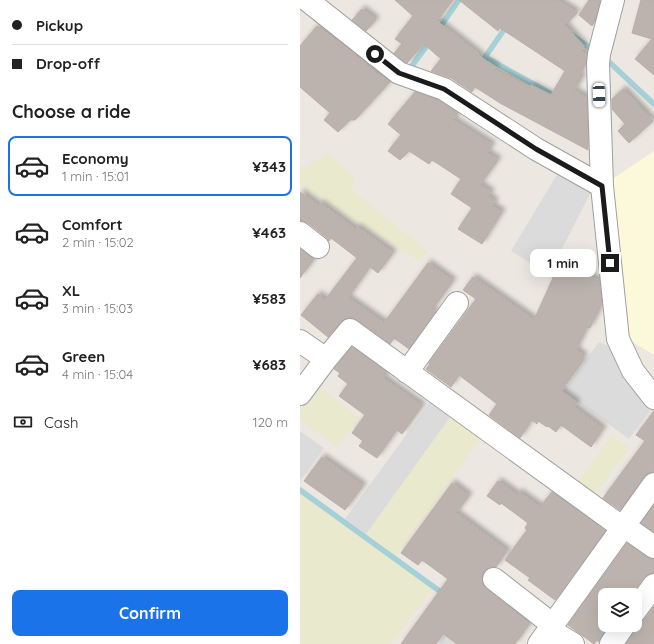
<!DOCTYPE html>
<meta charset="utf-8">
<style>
:root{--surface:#fff;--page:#f2f2f2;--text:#222;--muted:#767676;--line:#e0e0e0;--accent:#1a73e8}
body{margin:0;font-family:Quicksand,sans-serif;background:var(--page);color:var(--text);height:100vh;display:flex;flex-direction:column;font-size:15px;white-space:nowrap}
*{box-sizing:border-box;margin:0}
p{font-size:13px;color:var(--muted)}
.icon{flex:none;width:22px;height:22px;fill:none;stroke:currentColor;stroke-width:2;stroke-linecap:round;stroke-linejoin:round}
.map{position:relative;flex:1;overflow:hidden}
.sheet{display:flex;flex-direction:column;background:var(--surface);width:300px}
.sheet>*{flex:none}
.banner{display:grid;align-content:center;height:88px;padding:0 12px;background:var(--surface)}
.controls{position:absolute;left:298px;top:588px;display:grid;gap:8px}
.controls a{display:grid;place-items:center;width:44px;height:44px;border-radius:8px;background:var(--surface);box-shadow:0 4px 16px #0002;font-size:20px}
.end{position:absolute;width:18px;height:18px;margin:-9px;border:5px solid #1b1b1b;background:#fff;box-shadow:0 0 0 2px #fff}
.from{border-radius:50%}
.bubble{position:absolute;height:28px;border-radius:8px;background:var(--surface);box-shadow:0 4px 16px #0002;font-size:13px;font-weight:800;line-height:28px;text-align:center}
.car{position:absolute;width:12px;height:24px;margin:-12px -6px;border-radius:5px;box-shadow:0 0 3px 1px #0007;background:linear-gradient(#fff 24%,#345 0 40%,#fff 0 76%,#345 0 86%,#fff 0)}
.banner b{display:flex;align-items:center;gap:14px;height:38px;font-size:15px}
.banner b+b{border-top:1px solid var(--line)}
.banner i{width:10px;height:10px;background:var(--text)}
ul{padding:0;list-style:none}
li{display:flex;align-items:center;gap:12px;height:60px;margin:0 8px 6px;padding:0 4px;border:2px solid transparent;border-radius:8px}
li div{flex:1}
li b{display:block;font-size:15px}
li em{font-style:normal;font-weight:800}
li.selected{border-color:var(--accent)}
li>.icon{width:36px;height:36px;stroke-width:1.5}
h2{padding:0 12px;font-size:18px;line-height:48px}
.pay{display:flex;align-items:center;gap:10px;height:44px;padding:0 12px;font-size:15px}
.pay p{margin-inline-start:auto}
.action{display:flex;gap:8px;margin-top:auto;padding:8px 12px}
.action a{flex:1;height:46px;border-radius:8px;background:var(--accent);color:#fff;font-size:16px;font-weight:800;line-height:46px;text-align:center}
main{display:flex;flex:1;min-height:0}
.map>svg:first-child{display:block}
.education{fill:#fcf9da}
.farmland{fill:#e9e9ce}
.parking{fill:#dbdbdb}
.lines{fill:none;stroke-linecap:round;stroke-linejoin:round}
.stream{stroke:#a5d0d6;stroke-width:5.5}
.building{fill:#bcb3ae;stroke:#bcada5;filter:url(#shadow)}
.minor-casing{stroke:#9f9f9f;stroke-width:24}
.minor{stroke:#fff;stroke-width:22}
.route{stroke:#1b1b1b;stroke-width:5}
</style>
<main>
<section class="sheet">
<div class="banner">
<b><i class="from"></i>Pickup</b>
<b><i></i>Drop-off</b>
</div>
<h2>Choose a ride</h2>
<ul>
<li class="selected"><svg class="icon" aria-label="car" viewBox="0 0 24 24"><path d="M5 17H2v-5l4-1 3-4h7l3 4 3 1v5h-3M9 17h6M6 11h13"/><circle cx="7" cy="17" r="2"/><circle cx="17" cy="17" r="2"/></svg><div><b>Economy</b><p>1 min · 15:01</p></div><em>¥343</em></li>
<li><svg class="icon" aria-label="car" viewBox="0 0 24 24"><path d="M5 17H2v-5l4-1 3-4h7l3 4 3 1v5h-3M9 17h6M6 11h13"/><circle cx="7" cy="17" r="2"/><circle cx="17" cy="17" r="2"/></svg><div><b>Comfort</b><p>2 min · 15:02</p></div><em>¥463</em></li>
<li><svg class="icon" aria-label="car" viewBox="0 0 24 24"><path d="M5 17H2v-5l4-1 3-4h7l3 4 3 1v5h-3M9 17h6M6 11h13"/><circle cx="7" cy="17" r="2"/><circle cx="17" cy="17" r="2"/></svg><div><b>XL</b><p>3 min · 15:03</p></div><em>¥583</em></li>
<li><svg class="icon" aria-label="car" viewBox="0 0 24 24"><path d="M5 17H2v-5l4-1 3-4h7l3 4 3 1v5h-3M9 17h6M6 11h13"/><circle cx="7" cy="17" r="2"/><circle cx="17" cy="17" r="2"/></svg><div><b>Green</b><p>4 min · 15:04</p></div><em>¥683</em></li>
</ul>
<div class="pay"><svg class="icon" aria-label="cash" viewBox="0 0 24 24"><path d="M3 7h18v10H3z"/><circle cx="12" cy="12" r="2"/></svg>Cash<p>120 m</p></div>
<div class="action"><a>Confirm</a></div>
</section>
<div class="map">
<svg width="354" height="644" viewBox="0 0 354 644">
<defs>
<filter id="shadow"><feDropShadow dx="3.5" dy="-3.5" stdDeviation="2" flood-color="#0004"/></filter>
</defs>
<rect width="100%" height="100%" fill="#ece7e1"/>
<!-- education -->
<path class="education" d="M354,151V355L324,337L308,182Z"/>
<!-- farmland -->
<path class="farmland" d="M27,152L56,178L51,189L127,251L119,261L0,186V163L6,168Z
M17,385L59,417L37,447L0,420V409Z
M153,413L183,435L96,556L66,534Z
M312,435L329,448L292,499L275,486Z
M0,492L133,589L91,644H0Z"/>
<!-- parking -->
<path class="parking" d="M261,168L292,190L249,274L211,251Z
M299,342L317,350L354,405L329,439L263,391Z
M133,398L153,413L66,534L45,519Z
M0,431L24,448L0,481Z
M144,636L156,644H138Z"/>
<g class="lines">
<!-- stream -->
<path class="stream" d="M208,24L185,57L257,97
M138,30L159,0
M272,35L293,50
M307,60L354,104
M111,67L131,40
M0,490L145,595"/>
</g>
<!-- building -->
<path class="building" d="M95,0H153L137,21L180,55L179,56L196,67L194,70L230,88L231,85L251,95L265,71L200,28L198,31L159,0H257L277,13L265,25L284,46L282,50L286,54V64L279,75L282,77L274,91L287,98L288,150L200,103L175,87L172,92L151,78L131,71L141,59L124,44L107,63L105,62L94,53L102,44L95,39L113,16Z
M289,0H300L295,21L292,26L279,15Z
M341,0H354V75L335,59L352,39L332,33Z
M62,9L76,20L66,31L52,20Z
M17,26L35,40L36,39L50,50L78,75L79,73L90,82L55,120H50L38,132L24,120L30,113L0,87V46Z
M323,89L353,121L329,143L318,131L325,124L312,109V99Z
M115,92L138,100L158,113L153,120L192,145L187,153L198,160L180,185L191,192L188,197L195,201L192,206L202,212L182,244L158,229L172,208L151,194L161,179L132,160L129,164L109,151L100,160L88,151L101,135L88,124Z
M0,192L19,206L20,203L55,229L57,227L93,253L78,273L70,267L48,298L84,323L128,263L153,281L132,310L135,312L109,349L94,338L90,344L57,320L52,318H46L41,322L28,337L1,315L18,294L25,300L57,258L31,238L29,241L26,237L8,223L0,221Z
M0,249L14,259L0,278Z
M259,260L272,266L274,263L292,272L290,277L299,281L302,303L290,328L287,327L276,350L284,356L281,360L283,361L261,391L277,403L274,407L303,429L291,447L261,425L256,432L248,426L247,427L238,421L237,424L232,420L220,438L189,415L197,404L159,375L151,387L126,369L130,364L129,363L176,299L163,290L173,277L234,320L253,278L251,276Z
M52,347L87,372L83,378L122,406L102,434L97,430L77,458L59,446L63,441L52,433L65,415L39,396L48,384L38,376L40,373L34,369Z
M354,411V472L349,473L344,477L320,510L303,498L345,441L336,435Z
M22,457L63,486L45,510L4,481Z
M198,481L217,495L219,492L240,507L252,492L305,531L255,600L228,580L230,578L205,560L227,530L225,528L228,523L201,503L200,505L187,496Z
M152,483L169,496L156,513L207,551L196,567H190L184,571L182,578L183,584L186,589L230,623L215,644H157L143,634L136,644H101L148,579L122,560L118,565L101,553Z
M354,505V532L341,523Z
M327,543L347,557L354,559V573L349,574L344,577L331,595H305V625L308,626L299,642L297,640L294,644L268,625Z
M354,606V644H326L334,632L336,623L340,622L345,619Z"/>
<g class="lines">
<defs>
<path id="minor" d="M7,0L99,73L144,89L236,149L302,186
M313,0L299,54L298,64L302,186L318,339L333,371L354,398
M0,233L18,247
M0,341L26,359
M107,372L157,303
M0,394L26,359L50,330L323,528
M324,526L354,547
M194,579L253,625
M335,611L354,585
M250,630L273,644
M239,644L354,484
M311,644L324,625"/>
</defs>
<!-- minor casing -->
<use href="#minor" class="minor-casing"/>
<!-- minor -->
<use href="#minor" class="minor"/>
</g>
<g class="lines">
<!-- route -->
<path class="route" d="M75,54L99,73L144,89L236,149L302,186L310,263"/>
</g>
</svg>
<div class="controls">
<a><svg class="icon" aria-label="layers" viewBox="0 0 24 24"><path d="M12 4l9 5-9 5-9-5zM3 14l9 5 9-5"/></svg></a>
</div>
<i class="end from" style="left:75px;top:54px"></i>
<i class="end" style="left:310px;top:263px"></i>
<div class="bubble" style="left:230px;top:249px;width:66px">1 min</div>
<i class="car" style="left:299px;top:95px;rotate:178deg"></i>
</div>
</main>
